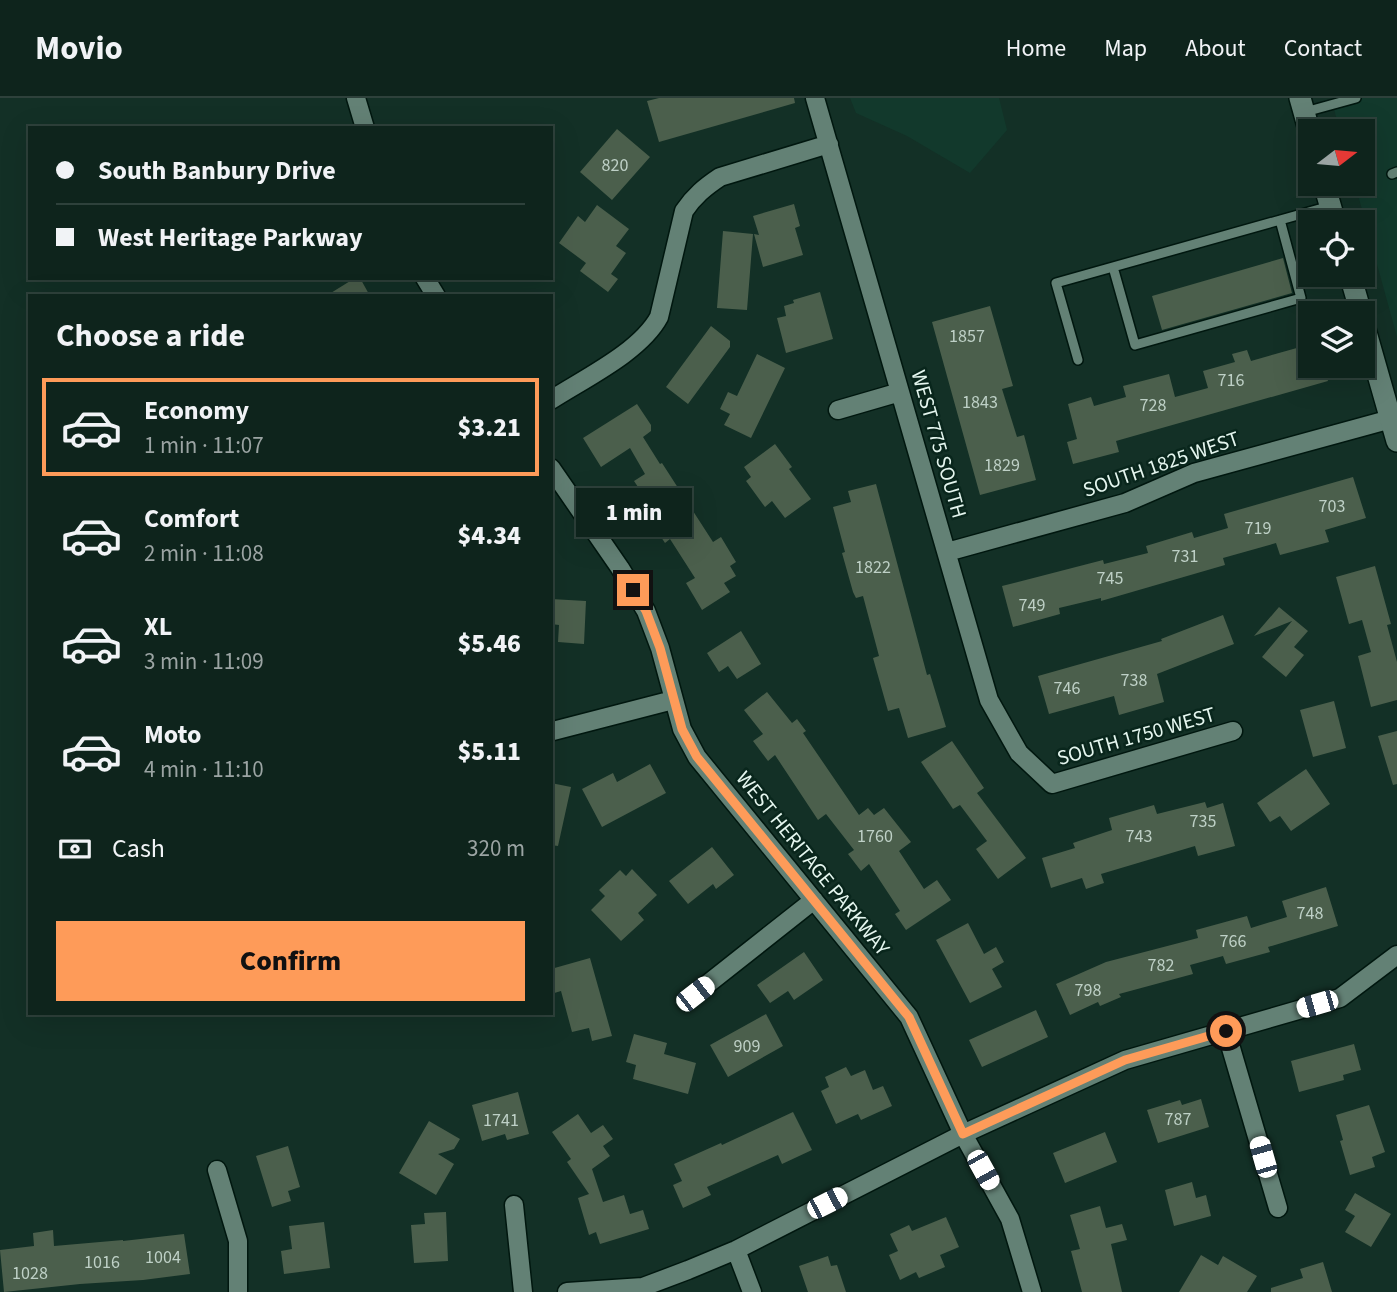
<!DOCTYPE html>
<meta charset="utf-8">
<style>
:root{--surface:#0e241c;--page:#172c25;--text:#f1f3f6;--muted:#9ba4a3;--line:#2e413b;--accent:#fe9b59}
body{margin:0;font-family:"Source Sans 3",sans-serif;background:var(--page);color:var(--text);height:100vh;display:flex;flex-direction:column;font-size:26px;white-space:nowrap}
*{box-sizing:border-box;margin:0}
p{font-size:23px;color:var(--muted)}
.icon{flex:none;width:38px;height:38px;fill:none;stroke:currentColor;stroke-width:2;stroke-linecap:round;stroke-linejoin:round}
.map{position:relative;flex:1;overflow:hidden}
.panel{position:absolute;left:28px;top:196px;width:525px;height:721px;display:flex;flex-direction:column;background:var(--surface);border-radius:0px;box-shadow:0 7px 28px #0002,0 0 0 2px var(--line)}
.panel>*{flex:none}
.banner{position:absolute;left:28px;top:28px;width:525px;height:154px;border-radius:0px;box-shadow:0 7px 28px #0002,0 0 0 2px var(--line);display:grid;align-content:center;height:154px;padding:0 28px;background:var(--surface)}
.needle{width:46px;rotate:74deg}
.fabs{position:absolute;left:1298px;top:21px;display:grid;gap:14px}
.fabs a{display:grid;place-items:center;width:77px;height:77px;border-radius:0px;background:var(--surface);box-shadow:0 7px 28px #0002,0 0 0 2px var(--line);font-size:35px}
.end{position:absolute;width:32px;height:32px;margin:-16px;border:9px solid #fe9b59;background:#111;box-shadow:0 0 0 4px #111}
.from{border-radius:50%}
.bubble{position:absolute;height:49px;border-radius:0px;background:var(--surface);box-shadow:0 7px 28px #0002,0 0 0 2px var(--line);font-size:23px;font-weight:800;line-height:49px;text-align:center}
.car{position:absolute;width:21px;height:42px;margin:-21px -10px;border-radius:9px;box-shadow:0 0 5px 2px #0007;background:linear-gradient(#fff 24%,#345 0 40%,#fff 0 76%,#345 0 86%,#fff 0)}
.banner b{display:flex;align-items:center;gap:24px;height:66px;font-size:26px}
.banner b+b{border-top:2px solid var(--line)}
.banner i{width:18px;height:18px;background:var(--text)}
ul{padding:0;list-style:none}
li{display:flex;align-items:center;gap:21px;height:98px;margin:0 14px 10px;padding:0 14px;border:4px solid transparent;border-radius:0px}
li div{flex:1}
li b{display:block;font-size:26px}
li em{font-style:normal;font-weight:800}
li.selected{border-color:var(--accent)}
li>.icon{width:63px;height:63px;stroke-width:1.5}
h2{padding:0 28px;font-size:32px;line-height:84px}
.pay{display:flex;align-items:center;gap:18px;height:77px;padding:0 28px;font-size:26px}
.pay p{margin-inline-start:auto}
.action{display:flex;gap:14px;margin-top:auto;padding:14px 28px}
.action a{flex:1;height:80px;border-radius:0px;background:var(--accent);color:#111;font-size:28px;font-weight:800;line-height:80px;text-align:center}
header{display:flex;align-items:center;gap:42px;box-sizing:border-box;height:98px;padding:0 35px;background:var(--surface);border-bottom:2px solid var(--line)}
header strong{font-size:33px}
nav{display:flex;gap:38px;margin-inline-start:auto;font-size:24px}
.map>svg:first-child{display:block}
.built{fill:#12392c}
.building{fill:#4b5f4c}
.lines{fill:none;stroke-linecap:round;stroke-linejoin:round}
.lane-casing{stroke:#00170f;stroke-width:12}
.street-casing{stroke:#00170f;stroke-width:21}
.secondary-casing{stroke:#00170f;stroke-width:24}
.lane{stroke:#638175;stroke-width:9}
.street{stroke:#638175;stroke-width:18}
.secondary{stroke:#638175;stroke-width:21}
.route{stroke:#fe9b59;stroke-width:9}
.labels{text-anchor:middle;stroke-width:5;stroke-linejoin:round;paint-order:stroke}
.number-label{font-size:18px;fill:#bed0c6}
.street-label{font-size:21px;fill:#e5f6ef;stroke:#09261c}
</style>
<header>
<strong>Movio</strong>
<nav><a>Home</a><a>Map</a><a>About</a><a>Contact</a></nav>
</header>
<div class="map">
<svg width="1397" height="1194" viewBox="0 0 1397 1194">
<rect width="100%" height="100%" fill="#133026"/>
<!-- built -->
<path class="built" d="M850,0H999L1007,32L970,75L907,38L856,15Z
M1331,0H1397V239L1355,86H1363V33H1340Z"/>
<!-- building -->
<path class="building" d="M659,0H794L795,5L659,44L647,3Z
M617,31L650,59L612,102L580,74Z
M794,106L800,128L795,130L803,157L763,169L754,136L759,137L753,118Z
M597,107L629,131L616,148L626,155L611,176L618,181L608,194L580,173L586,165L559,145L578,118L585,124Z
M723,133L753,136L747,212L717,210Z
M1283,160L1292,195L1162,232L1152,198Z
M355,180H360L370,198H326Z
M820,194L833,241L786,255L777,220L786,218L784,208L794,205L793,202Z
M990,208L1013,288L1002,291L1017,339L1024,337L1036,382L980,397L932,224Z
M711,228L730,243V249L688,306L666,289Z
M1311,246V268H1323L1328,283L1116,343L1119,354L1073,366L1067,344L1077,341L1068,306L1091,299L1094,308L1126,299L1123,288L1169,276L1175,299L1208,290L1203,273L1235,264L1232,256L1247,252L1251,263Z
M757,256L785,270L751,340L724,327L730,316L720,311L728,294L737,298Z
M637,306L651,327V333L643,339L660,366L662,365L713,444L721,439L736,464L730,468L736,478L724,485L730,494L702,512L686,485L695,480L670,441L665,445L647,418L654,413L634,383L645,376L630,350L601,369L583,340Z
M775,346L792,369L789,371L811,401L785,420L772,403L765,409L746,383L751,379L744,369Z
M1353,379L1366,420L1325,432L1329,444L1280,457L1276,445L1223,460L1225,467L1101,503V500L1059,510L1060,516L1013,529L1002,488L1103,462L1104,466L1148,455L1146,448L1192,434L1194,440L1228,430L1224,416Z
M876,386L927,577L930,576L946,629L908,640L899,610L888,613L873,560L879,558L863,498L856,500L853,494L842,455L845,454L833,409L851,404L848,393Z
M1375,468L1391,526L1387,527L1397,564V602L1371,609L1358,558L1371,554L1362,522L1349,526L1336,479Z
M551,501L586,503L584,546L558,544L559,527L551,526Z
M1279,509L1308,533L1294,549L1304,557L1286,579L1262,559L1292,523L1254,538Z
M1223,517L1234,546L1157,576L1164,604L1119,617L1114,598L1049,616L1038,578L1162,543L1161,541Z
M741,533L761,566L737,581L728,568L719,574L707,555Z
M767,594L792,625L797,621L806,633L803,635L859,717L868,710L874,717L884,710L911,744L899,753L924,791L937,782L951,802L906,832L895,816L900,813L869,766L861,773L848,756L854,752L826,716L818,722L775,657L768,663L753,643L763,636L744,612Z
M1334,603L1346,650L1313,659L1300,612Z
M1397,633V686L1393,687L1378,638Z
M952,643L984,690L977,695L1026,760L998,781L976,751L987,743L960,707L953,711L921,664Z
M650,666L666,695L602,729L582,691L613,675L617,684Z
M1306,671L1330,706L1291,733L1280,718L1270,724L1257,705Z
M551,685L571,689L558,748L551,747Z
M1205,704L1207,710L1223,705L1235,748L1198,758L1195,748L1101,776L1104,785L1086,791L1082,780L1051,790L1042,760L1075,750L1073,745L1112,732L1109,720L1154,707L1157,716Z
M712,749L734,777L716,791L713,786L688,806L669,783Z
M632,771L657,797L638,815L644,822L621,843L591,812L605,798L599,792L620,772L626,778Z
M1326,789L1338,828L1268,849L1270,854L1226,866L1223,858L1190,867L1193,876L1119,896L1121,899L1100,908L1098,904L1070,917L1056,886L1106,864L1198,840L1196,832L1247,818L1251,830L1287,819L1282,803Z
M968,825L984,856L996,849L1004,864L992,871L1002,889L970,905L936,842Z
M804,854L823,882L794,902L788,893L770,905L757,887Z
M590,860L612,938L592,943L589,930L572,934L561,893L551,896V871Z
M1036,912L1048,939L982,969L969,942Z
M766,916L783,948L728,979L710,947Z
M634,936L667,945L664,956L696,965L688,996L633,981L636,967L626,964Z
M1354,946L1361,972L1343,977L1344,982L1299,994L1291,963Z
M846,969L851,978L865,972L873,992L883,988L892,1008L861,1022L858,1016L836,1026L821,993L829,989L825,979Z
M518,994L529,1036L507,1042L505,1036L482,1043L472,1007Z
M1201,1001L1209,1029L1158,1045L1147,1012L1180,1002L1182,1007Z
M1369,1007L1385,1054L1372,1059L1375,1069L1350,1077L1340,1043L1343,1042L1336,1017Z
M793,1014L812,1052L782,1066L778,1057L707,1089L711,1097L683,1110L673,1087L682,1083L674,1066L721,1045L722,1047Z
M578,1016L591,1035L603,1027L613,1041L603,1048L610,1058L592,1071L603,1104L624,1097L630,1116L643,1112L649,1131L600,1146L596,1134L589,1137L578,1100L589,1096L567,1064L571,1061L552,1034Z
M429,1023L460,1041L454,1051L438,1056L454,1066L436,1097L399,1075Z
M1105,1034L1117,1064L1065,1085L1053,1055Z
M288,1048L300,1089L288,1093L291,1103L272,1109L256,1058Z
M1192,1084L1196,1100L1206,1097L1211,1118L1174,1128L1165,1092Z
M1355,1095L1391,1116L1371,1149L1345,1134L1355,1118L1345,1112Z
M1100,1108L1106,1130L1122,1126L1127,1142L1111,1146L1122,1194H1082L1071,1153L1080,1151L1070,1117Z
M446,1114L448,1163L414,1165L411,1127L425,1126L424,1115Z
M946,1119L959,1149L940,1157L945,1169L919,1180L916,1174L900,1182L889,1157L898,1153L890,1136L909,1127L912,1133Z
M324,1124L330,1170L284,1176L281,1153L292,1151L289,1128Z
M53,1132L54,1148L123,1142V1143L184,1136L190,1176L143,1182L80,1186L4,1194L0,1152L34,1148L33,1135Z
M1201,1157L1218,1167L1223,1158L1257,1178L1247,1194H1179Z
M828,1158L831,1168L837,1167L846,1194H808L799,1168Z
M1323,1164L1332,1194H1271V1190L1303,1180L1300,1171Z"/>
<g class="lines">
<defs>
<path id="lane" d="M1305,14L1356,0
M1392,76L1397,74
M1113,169L1135,247L1301,200L1280,122
M1078,262L1056,185L1330,108"/>
<path id="street" d="M356,0L365,30
M815,0L989,602L1019,655L1052,686L1233,633
M425,180L436,198
M551,302C585,280 640,254 659,219L684,113C694,98 705,89 720,79L829,46
M838,312L900,294
M551,370L620,470L646,513L660,550L682,631L697,659L909,919L963,1036L1010,1121L1032,1194
M947,454L1125,405L1194,375L1391,321
M553,633L673,602
M695,896L814,802
M1226,933L1278,1110
M217,1072L238,1143V1194
M514,1107L523,1194
M736,1152L752,1194
M567,1194L643,1189L688,1172L736,1152L963,1036L1125,962L1340,900L1397,857"/>
<path id="secondary" d="M1300,0L1311,39
M1324,86L1335,124
M1350,177L1361,215
M1363,224L1397,343"/>
</defs>
<!-- lane casing -->
<use href="#lane" class="lane-casing"/>
<!-- street casing -->
<use href="#street" class="street-casing"/>
<!-- secondary casing -->
<use href="#secondary" class="secondary-casing"/>
<!-- lane -->
<use href="#lane" class="lane"/>
<!-- street -->
<use href="#street" class="street"/>
<!-- secondary -->
<use href="#secondary" class="secondary"/>
</g>
<g class="lines">
<!-- route -->
<path class="route" d="M633,492L646,513L660,550L682,631L697,659L909,919L963,1036L1125,962L1226,933"/>
</g>
<g class="labels">
<!-- number labels -->
<g class="number-label">
<text x="615" y="73">820</text>
<text x="967" y="244">1857</text>
<text x="1231" y="288">716</text>
<text x="980" y="310">1843</text>
<text x="1153" y="313">728</text>
<text x="1002" y="373">1829</text>
<text x="1332" y="414">703</text>
<text x="1258" y="436">719</text>
<text x="1185" y="464">731</text>
<text x="873" y="475">1822</text>
<text x="1110" y="486">745</text>
<text x="1032" y="513">749</text>
<text x="1134" y="588">738</text>
<text x="1067" y="596">746</text>
<text x="1203" y="729">735</text>
<text x="875" y="744">1760</text>
<text x="1139" y="744">743</text>
<text x="1310" y="821">748</text>
<text x="1233" y="849">766</text>
<text x="1161" y="873">782</text>
<text x="1088" y="898">798</text>
<text x="747" y="954">909</text>
<text x="1178" y="1027">787</text>
<text x="501" y="1028">1741</text>
<text x="163" y="1165">1004</text>
<text x="102" y="1170">1016</text>
<text x="30" y="1181">1028</text>
</g>
<!-- street labels -->
<g class="street-label">
<text transform="translate(939 346) rotate(74)" y="7">WEST 775 SOUTH</text>
<text transform="translate(1161 366) rotate(-19)" y="7">SOUTH 1825 WEST</text>
<text transform="translate(1136 638) rotate(-16)" y="7">SOUTH 1750 WEST</text>
<text transform="translate(813 765) rotate(51)" y="7">WEST HERITAGE PARKWAY</text>
</g>
</g>
</svg>
<div class="fabs">
<a><svg class="needle" viewBox="-14 -14 28 28"><path d="M0-13l5 13h-10z" fill="#e53935"/><path d="M0 13l5-13h-10z" fill="#9ba4a3"/></svg></a>
<a><svg class="icon" aria-label="locate" viewBox="0 0 24 24"><circle cx="12" cy="12" r="6"/><path d="M12 2v4M12 18v4M2 12h4M18 12h4"/></svg></a>
<a><svg class="icon" aria-label="layers" viewBox="0 0 24 24"><path d="M12 4l9 5-9 5-9-5zM3 14l9 5 9-5"/></svg></a>
</div>
<i class="end from" style="left:1226px;top:933px"></i>
<i class="end" style="left:633px;top:492px"></i>
<div class="bubble" style="left:576px;top:390px;width:116px">1 min</div>
<i class="car" style="left:695px;top:896px;rotate:52deg"></i>
<i class="car" style="left:1317px;top:906px;rotate:254deg"></i>
<i class="car" style="left:1263px;top:1059px;rotate:344deg"></i>
<i class="car" style="left:983px;top:1072px;rotate:151deg"></i>
<i class="car" style="left:827px;top:1105px;rotate:63deg"></i>
<div class="banner">
<b><i class="from"></i>South Banbury Drive</b>
<b><i></i>West Heritage Parkway</b>
</div>
<section class="panel">
<h2>Choose a ride</h2>
<ul>
<li class="selected"><svg class="icon" aria-label="car" viewBox="0 0 24 24"><path d="M5 17H2v-5l4-1 3-4h7l3 4 3 1v5h-3M9 17h6M6 11h13"/><circle cx="7" cy="17" r="2"/><circle cx="17" cy="17" r="2"/></svg><div><b>Economy</b><p>1 min · 11:07</p></div><em>$3.21</em></li>
<li><svg class="icon" aria-label="car" viewBox="0 0 24 24"><path d="M5 17H2v-5l4-1 3-4h7l3 4 3 1v5h-3M9 17h6M6 11h13"/><circle cx="7" cy="17" r="2"/><circle cx="17" cy="17" r="2"/></svg><div><b>Comfort</b><p>2 min · 11:08</p></div><em>$4.34</em></li>
<li><svg class="icon" aria-label="car" viewBox="0 0 24 24"><path d="M5 17H2v-5l4-1 3-4h7l3 4 3 1v5h-3M9 17h6M6 11h13"/><circle cx="7" cy="17" r="2"/><circle cx="17" cy="17" r="2"/></svg><div><b>XL</b><p>3 min · 11:09</p></div><em>$5.46</em></li>
<li><svg class="icon" aria-label="car" viewBox="0 0 24 24"><path d="M5 17H2v-5l4-1 3-4h7l3 4 3 1v5h-3M9 17h6M6 11h13"/><circle cx="7" cy="17" r="2"/><circle cx="17" cy="17" r="2"/></svg><div><b>Moto</b><p>4 min · 11:10</p></div><em>$5.11</em></li>
</ul>
<div class="pay"><svg class="icon" aria-label="cash" viewBox="0 0 24 24"><path d="M3 7h18v10H3z"/><circle cx="12" cy="12" r="2"/></svg>Cash<p>320 m</p></div>
<div class="action"><a>Confirm</a></div>
</section>
</div>
